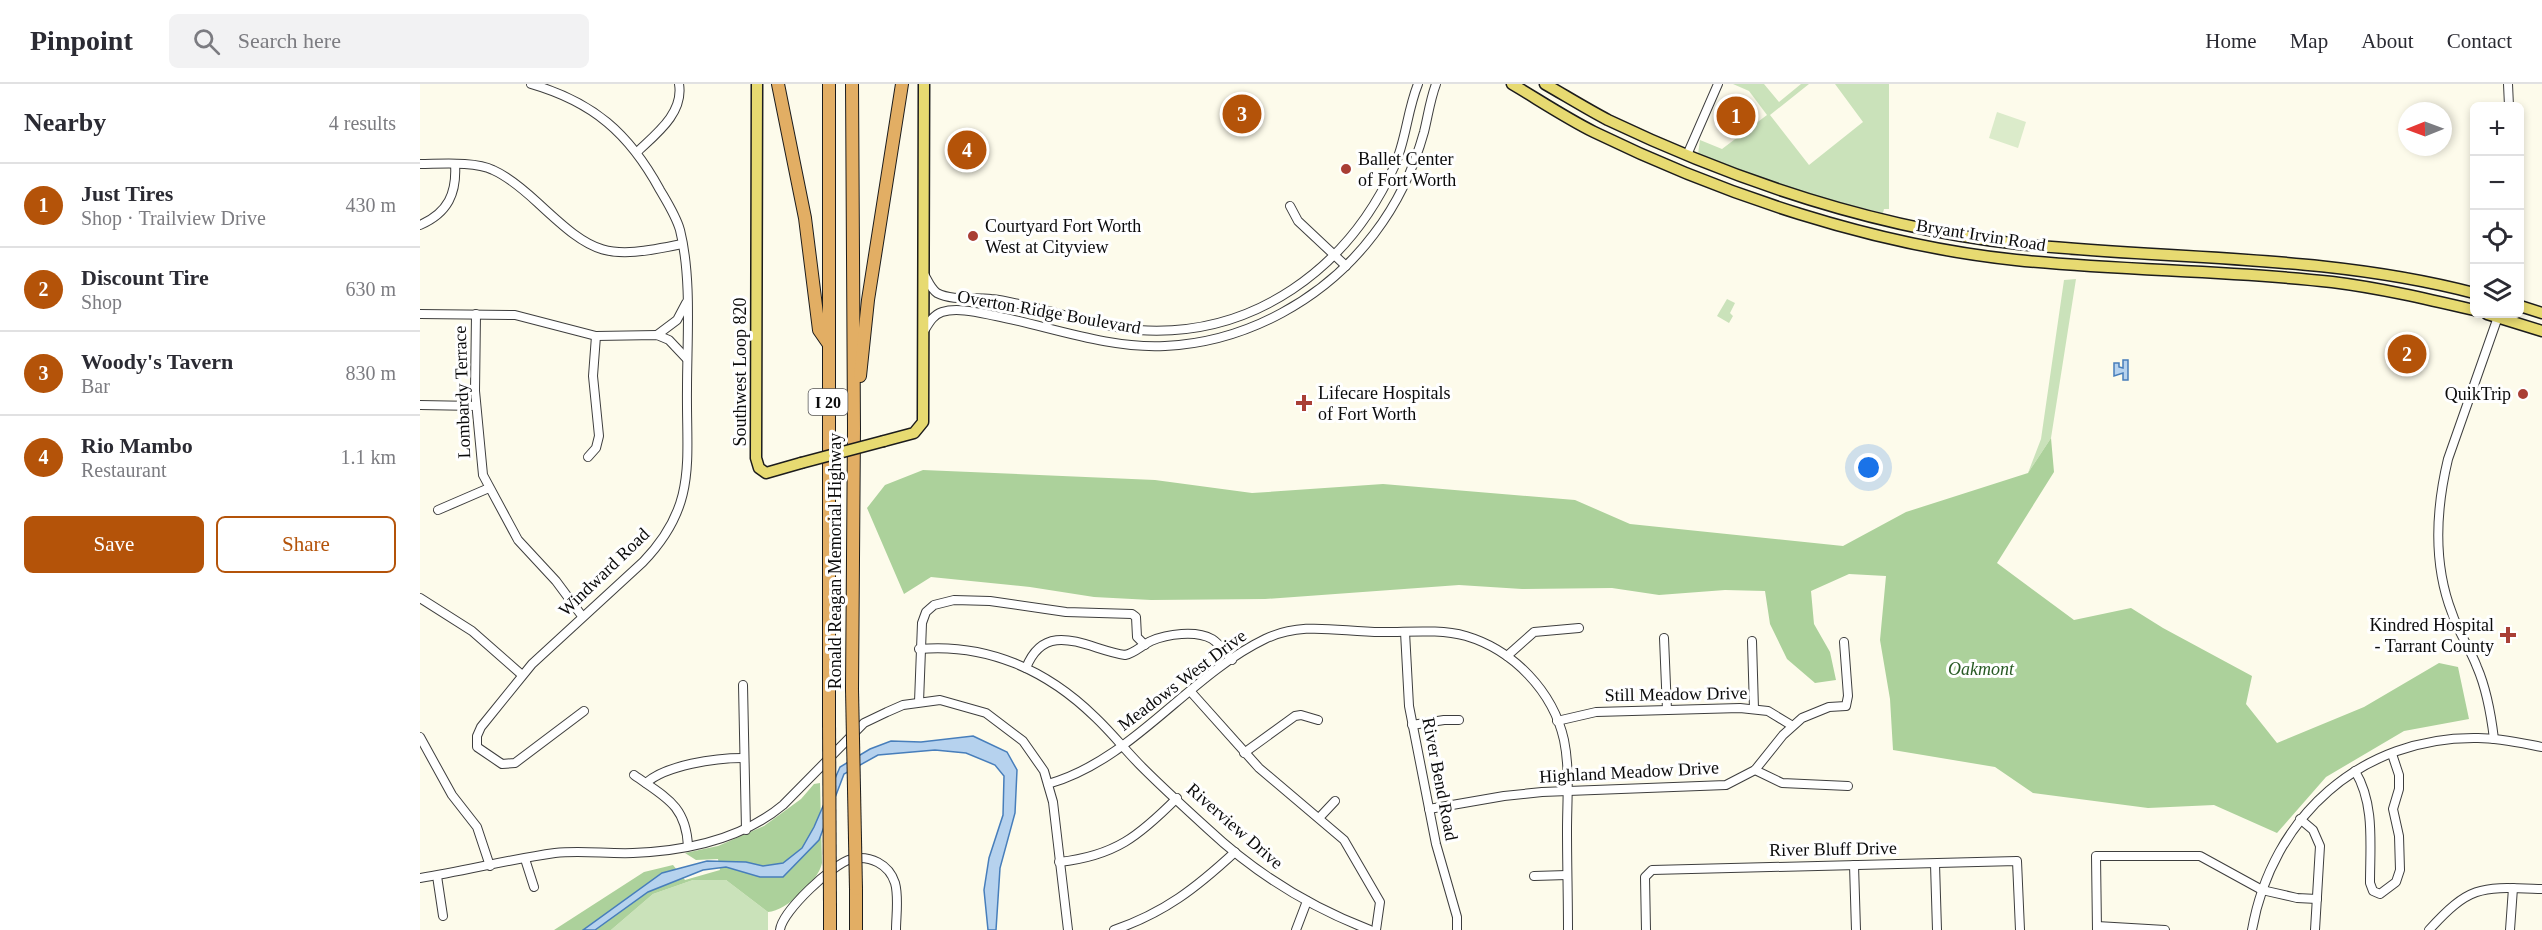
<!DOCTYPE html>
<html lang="en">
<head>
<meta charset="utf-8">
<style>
	body { margin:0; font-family:Georgia,serif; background:#f2f2f3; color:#2b2b33 }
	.controls { position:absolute; right:18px; top:18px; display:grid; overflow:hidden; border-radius:9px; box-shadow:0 3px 9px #0003 }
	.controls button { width:54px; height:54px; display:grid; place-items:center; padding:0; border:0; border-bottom:2px solid #e1e1e2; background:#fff; color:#2b2b33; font:30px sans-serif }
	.compass { position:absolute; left:1978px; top:18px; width:54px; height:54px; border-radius:50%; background:#fff; box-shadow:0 3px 9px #0003; rotate:269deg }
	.you { position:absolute; left:1449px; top:384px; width:21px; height:21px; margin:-15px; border:4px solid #fff; border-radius:50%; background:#1a73e8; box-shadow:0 0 0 9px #1a73e833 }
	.badge { display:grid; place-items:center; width:39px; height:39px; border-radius:50%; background:#b45309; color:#fff; font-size:20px; font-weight:700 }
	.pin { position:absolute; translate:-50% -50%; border:3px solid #fff; box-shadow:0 2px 6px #0006 }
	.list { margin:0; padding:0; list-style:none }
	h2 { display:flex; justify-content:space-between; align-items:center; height:78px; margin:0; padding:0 24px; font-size:26px }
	h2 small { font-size:20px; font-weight:400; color:#7c7c81 }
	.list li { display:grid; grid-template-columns:39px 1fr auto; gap:18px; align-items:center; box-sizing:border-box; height:84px; padding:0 24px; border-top:2px solid #e1e1e2 }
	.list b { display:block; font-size:22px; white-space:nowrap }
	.list p { margin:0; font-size:20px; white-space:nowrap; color:#7c7c81 }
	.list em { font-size:20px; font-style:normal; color:#7c7c81 }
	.actions { display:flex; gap:12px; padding:18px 24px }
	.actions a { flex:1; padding:14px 0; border:2px solid #b45309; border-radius:9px; text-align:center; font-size:21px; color:#b45309 }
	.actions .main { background:#b45309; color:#fff }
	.icon { flex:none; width:33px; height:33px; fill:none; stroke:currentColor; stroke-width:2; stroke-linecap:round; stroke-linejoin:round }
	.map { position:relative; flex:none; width:2122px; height:846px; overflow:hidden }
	header { display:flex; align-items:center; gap:36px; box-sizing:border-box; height:84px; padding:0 30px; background:#fff; border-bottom:2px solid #e1e1e2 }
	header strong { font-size:28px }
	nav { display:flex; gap:33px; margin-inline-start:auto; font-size:21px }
	.search { width:420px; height:54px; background:#f2f2f3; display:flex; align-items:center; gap:15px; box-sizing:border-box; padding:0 21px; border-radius:9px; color:#7c7c81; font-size:22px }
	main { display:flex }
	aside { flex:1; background:#fff }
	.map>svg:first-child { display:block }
</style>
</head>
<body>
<header>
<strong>Pinpoint</strong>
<div class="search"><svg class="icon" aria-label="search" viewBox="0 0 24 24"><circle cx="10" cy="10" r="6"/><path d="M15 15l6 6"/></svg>Search here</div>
<nav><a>Home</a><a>Map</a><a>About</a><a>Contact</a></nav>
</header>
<main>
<aside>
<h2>Nearby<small>4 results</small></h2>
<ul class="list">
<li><span class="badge">1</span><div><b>Just Tires</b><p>Shop · Trailview Drive</p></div><em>430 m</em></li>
<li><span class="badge">2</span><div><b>Discount Tire</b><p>Shop</p></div><em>630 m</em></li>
<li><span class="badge">3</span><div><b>Woody's Tavern</b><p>Bar</p></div><em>830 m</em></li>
<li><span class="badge">4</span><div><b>Rio Mambo</b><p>Restaurant</p></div><em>1.1 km</em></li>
</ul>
<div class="actions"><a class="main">Save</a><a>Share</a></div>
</aside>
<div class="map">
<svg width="2122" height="846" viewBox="0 0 2122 846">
	<rect width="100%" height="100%" fill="#fdfbeb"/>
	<!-- green -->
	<g fill="#cae2ba">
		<path d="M 1313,0 L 1344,0 L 1359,18 L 1381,0 L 1389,0 L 1350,31 L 1389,81 L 1443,38 L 1415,0 L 1469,0 L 1469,125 L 1464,125 L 1463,129 C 1401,114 1335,98 1278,70 L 1280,56 L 1302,65 L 1347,31 L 1329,7 Z"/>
		<polygon points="1656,195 1631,354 1608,389 1621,355 1644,196"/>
		<polygon points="1307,215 1315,219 1310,229 1313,232 1309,239 1297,232"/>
		<polygon points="273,796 306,796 348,828 348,846 191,846 233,810"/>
	</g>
	<!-- forest -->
	<g fill="#acd19b">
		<polygon points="1631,354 1634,388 1577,479 1654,536 1711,524 1743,544 1832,592 1826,620 1857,659 1944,623 2019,579 2038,583 2049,635 1984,647 1906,693 1857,749 1794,721 1728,724 1613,709 1575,683 1473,666 1470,615 1460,556 1466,492 1429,490 1391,507 1394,540 1410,568 1416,596 1395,599 1367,575 1350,540 1345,507 1305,506 1239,511 1192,504 1102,505 1039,501 845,515 731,516 674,513 610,503 511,493 484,510 447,424 465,401 503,386 735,396 832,409 963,400 1155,416 1210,440 1423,462 1486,428 1608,389"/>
		<path d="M 400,699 L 402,779 C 399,796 367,827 348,828 L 306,796 L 273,796 L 233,810 L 191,846 L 134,846 L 224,788 L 253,781 L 265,796 L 300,786 L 298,775 L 276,776 L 265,769 L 298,762 L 344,742 L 381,715 L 394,700 Z"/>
	</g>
	<!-- pitch -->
	<polygon fill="#dbebca" points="1577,28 1606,38 1598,64 1569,54"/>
	<!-- water -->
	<g fill="#b6d2ee" stroke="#477ebb" stroke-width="1.5">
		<polygon points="1703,276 1708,276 1708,296 1703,296 1703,289 1694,292 1694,279 1699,279 1699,283 1703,284"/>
		<polygon points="553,652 587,668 597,686 595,729 580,784 576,846 568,846 564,806 569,774 583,731 584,692 575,681 546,669 515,666 458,671 424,690 399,756 363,793 340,793 306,783 283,786 228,808 175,846 163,846 242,789 287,777 326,778 343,782 363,779 382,764 394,743 420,683 450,665 471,657 501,658"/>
	</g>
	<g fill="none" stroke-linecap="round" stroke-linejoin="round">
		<defs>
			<g id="minor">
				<path d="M 111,0 C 173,18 209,49 240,106 C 247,118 256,132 260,146 C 272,194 267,255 267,305 C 266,377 278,421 223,478 L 112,580 L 61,643 L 57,652 L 57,663 L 82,680 L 95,679 L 164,627"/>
				<polyline points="2088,0 2089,22"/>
				<path d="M 217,68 C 236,50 264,29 259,0"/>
				<polyline points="1267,71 1298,0"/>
				<path d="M 0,80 C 20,80 55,77 73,86 C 89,93 105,107 118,119 C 175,172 185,176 262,160"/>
				<polyline points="870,122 878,137 926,182"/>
				<path d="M 0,141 C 28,129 37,109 35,80"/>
				<path d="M 504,190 C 508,197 511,205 517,209 C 532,217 555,213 571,215 C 583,216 595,219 607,222 C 644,230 681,243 718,246 C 834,254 928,184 974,83 C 986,57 987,27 998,0"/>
				<polyline points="0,230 95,231 176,252 237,251 249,256 266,274"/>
				<polyline points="56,230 55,307 63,391 98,456 136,497 162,532"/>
				<path d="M 504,247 C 509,239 513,231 522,228 C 538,223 560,229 576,232 C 631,243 689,265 745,262 C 827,258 905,215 954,150 C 977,120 994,84 1004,48 C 1008,32 1010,16 1016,0"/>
				<polyline points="237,251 257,236 266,219"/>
				<polyline points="0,321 56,322"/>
				<polyline points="168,373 176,364 179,352 173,292 176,252"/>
				<polyline points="18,426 69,404"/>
				<polyline points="0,514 52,547 102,591"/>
				<polyline points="985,548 989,622 1016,760 1037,833 1037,846"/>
				<polyline points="1244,554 1247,626"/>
				<polyline points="1332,557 1334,625"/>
				<path d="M 499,565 C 567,559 627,586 675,633 C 692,649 706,667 722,683 C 743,704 766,725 788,745 C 835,789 890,823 950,846"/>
				<polyline points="1087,572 1114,548 1159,544"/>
				<path d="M 606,584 C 626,533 669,566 705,571 C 715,569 722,561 731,557 C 747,550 776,546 792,555 C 800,560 806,569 812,576"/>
				<polyline points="323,601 326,746"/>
				<polyline points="771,608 839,684 924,756 960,818 956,846"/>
				<polyline points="499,618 502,539 506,528 514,521 534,516 570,517 646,528 712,530 716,533 717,553 725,561"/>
				<polyline points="1137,637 1176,628 1320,624 1348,627 1371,641"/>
				<polyline points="992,641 1024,636 1039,636"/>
				<polyline points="0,653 32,711 57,743 70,782"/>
				<path d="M 2074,655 C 2071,630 2067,606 2057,583 C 2050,564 2038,548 2032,529 C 2013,480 2016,425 2028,375 L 2079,230"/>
				<polyline points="824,669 875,632 881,631 898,636"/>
				<polyline points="1335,686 1362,699 1428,702"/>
				<path d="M 1935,687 C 1955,720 1950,760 1950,799 L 1953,807 L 1960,810 L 1976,798 L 1980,786 L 1979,752 L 1973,725 L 1979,705 L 1979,691 L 1972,670"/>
				<path d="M 214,691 C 245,713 266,721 268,762"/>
				<path d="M 226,699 C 246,681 295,674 323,674"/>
				<path d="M 628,700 C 713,676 768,592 845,555 C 885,536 923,549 965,548 C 991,548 1020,545 1046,552 C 1093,566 1133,607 1144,656 C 1150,685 1147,717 1147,746 C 1147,780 1148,813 1148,846"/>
				<polyline points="1009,725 1084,712 1122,708 1306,701 1335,686 1363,651 1382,634 1409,623 1426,622 1428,612 1424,558"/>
				<polyline points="899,734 915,717"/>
				<polyline points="1880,735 1893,746 1900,762 1895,846"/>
				<polyline points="105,775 114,803"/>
				<path d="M 639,778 C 695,772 719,752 757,714"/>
				<polyline points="1515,780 1517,846"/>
				<polyline points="1434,781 1436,846"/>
				<polyline points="17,792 23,832"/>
				<polyline points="1114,792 1147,791"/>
				<path d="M 0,794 C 45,787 90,775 135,769 C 161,766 187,770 213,769 C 266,767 321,756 363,721 L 444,639 L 467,628 L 483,621 L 520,616 L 566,629 L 603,657 L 624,687 L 633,718 L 648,846"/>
				<polyline points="1677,842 1745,846"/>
				<path d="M 360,846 C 362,827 413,780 431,775 C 450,771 469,780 475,799 C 479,813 476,832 476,846"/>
				<path d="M 694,846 C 744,829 776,804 815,768"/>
				<polyline points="876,846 887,817"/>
				<polyline points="1226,846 1225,793 1232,786 1597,777 1600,846"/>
				<polyline points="1677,846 1676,772 1780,772 1842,806 1877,814 1897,815"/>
				<path d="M 1832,846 C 1852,733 1941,652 2058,654 C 2080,654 2101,659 2122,663"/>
				<path d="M 2009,846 C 2051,800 2061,803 2122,805"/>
				<polyline points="2090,846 2093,804"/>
			</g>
			<g id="major">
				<polyline points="337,0 336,374 339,384 346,389 381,379"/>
				<path d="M 1092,0 C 1119,16 1146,34 1174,48 C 1303,111 1453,161 1596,176 C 1701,187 1807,186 1912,198 C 1960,204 2007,215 2054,226"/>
				<path d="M 1125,0 C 1146,12 1167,25 1188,36 C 1316,97 1457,144 1599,160 C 1751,176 1905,170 2054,209"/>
				<polyline points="2100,222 2122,229"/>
				<polyline points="2067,230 2122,247"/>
				<polyline points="464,357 494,349 503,338 504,0"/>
			</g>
			<g id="highway">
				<polyline points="358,0 385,134 399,246 408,259"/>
				<polyline points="409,0 409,637"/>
				<polyline points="432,0 434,344 432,605"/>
				<polyline points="440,292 448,216 482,0"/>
				<polyline points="410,822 410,846"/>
				<polyline points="436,846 436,805"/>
			</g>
		</defs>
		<!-- minor casing -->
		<use href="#minor" stroke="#3e3e3e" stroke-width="10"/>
		<!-- major casing -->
		<use href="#major" stroke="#1c1c1c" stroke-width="13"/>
		<!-- highway casing -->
		<use href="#highway" stroke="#1c1c1c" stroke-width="14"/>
		<!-- minor -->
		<use href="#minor" stroke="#fff" stroke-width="8"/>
		<!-- major -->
		<use href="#major" stroke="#e7da71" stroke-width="10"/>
		<!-- highway -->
		<use href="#highway" stroke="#e2ae64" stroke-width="12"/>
		<defs>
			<polyline id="major-bridge" points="381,379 464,357"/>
			<g id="highway-bridge">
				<polyline points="432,605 436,805"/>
				<polyline points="409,637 410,822"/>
			</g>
		</defs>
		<!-- major-bridge casing -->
		<use href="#major-bridge" stroke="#1c1c1c" stroke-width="13" stroke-linecap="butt"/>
		<!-- highway-bridge casing -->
		<use href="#highway-bridge" stroke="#1c1c1c" stroke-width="14" stroke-linecap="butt"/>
		<!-- major-bridge -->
		<use href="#major-bridge" stroke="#e7da71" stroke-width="10"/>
		<!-- highway-bridge -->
		<use href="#highway-bridge" stroke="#e2ae64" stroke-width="12"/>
	</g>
	<!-- markers -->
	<g fill="#a93e35" stroke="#fff" stroke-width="2">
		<circle cx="926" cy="85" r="6"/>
		<circle cx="553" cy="152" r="6"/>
		<circle cx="2103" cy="310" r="6"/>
		<path d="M881 310h6v6h6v6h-6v6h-6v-6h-6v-6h6z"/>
		<path d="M2085 542h6v6h6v6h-6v6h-6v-6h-6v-6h6z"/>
	</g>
	<g text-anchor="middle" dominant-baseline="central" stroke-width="6" stroke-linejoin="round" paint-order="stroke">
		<!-- shield labels -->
		<rect fill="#fff" stroke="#545454" stroke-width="1.5" x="388.5" y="305" width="39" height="26" rx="4.5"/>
		<g font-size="16" font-weight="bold" fill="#0b0b0b">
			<text x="408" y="318">I 20</text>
		</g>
		<!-- poi labels -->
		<g font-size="18" fill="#0b0b0b" stroke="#fff" text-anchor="start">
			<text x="938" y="75">Ballet Center<tspan x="938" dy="21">of Fort Worth</tspan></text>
			<text x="565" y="142">Courtyard Fort Worth<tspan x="565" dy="21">West at Cityview</tspan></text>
			<text x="898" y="309">Lifecare Hospitals<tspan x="898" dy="21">of Fort Worth</tspan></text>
			<text x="2091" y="310" text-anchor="end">QuikTrip</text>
			<text x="2074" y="541" text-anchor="end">Kindred Hospital<tspan x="2074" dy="21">- Tarrant County</tspan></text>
		</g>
		<!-- street labels -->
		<g font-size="18" fill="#0b0b0b" stroke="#fff">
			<text transform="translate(1561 151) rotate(9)">Bryant Irvin Road</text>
			<text transform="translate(629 228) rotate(10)">Overton Ridge Boulevard</text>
			<text transform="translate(320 288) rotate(-90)">Southwest Loop 820</text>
			<text transform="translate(42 308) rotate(-92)">Lombardy Terrace</text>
			<text transform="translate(415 477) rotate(-90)">Ronald Reagan Memorial Highway</text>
			<text transform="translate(184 488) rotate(-44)">Windward Road</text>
			<text transform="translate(762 596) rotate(-37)">Meadows West Drive</text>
			<text transform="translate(1256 610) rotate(-1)">Still Meadow Drive</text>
			<text transform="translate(1209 688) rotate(-3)">Highland Meadow Drive</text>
			<text transform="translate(1020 695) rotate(79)">River Bend Road</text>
			<text transform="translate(815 742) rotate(41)">Riverview Drive</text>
			<text transform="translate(1413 765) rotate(-1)">River Bluff Drive</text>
		</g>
		<!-- park labels -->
		<g font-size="18" font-style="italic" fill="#285a24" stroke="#fff">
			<text x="1561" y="585">Oakmont</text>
		</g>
	</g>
</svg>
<div class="controls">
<button>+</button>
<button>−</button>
<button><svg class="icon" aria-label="locate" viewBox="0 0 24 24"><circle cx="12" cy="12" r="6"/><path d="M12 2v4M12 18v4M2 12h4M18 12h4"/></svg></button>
<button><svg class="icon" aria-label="layers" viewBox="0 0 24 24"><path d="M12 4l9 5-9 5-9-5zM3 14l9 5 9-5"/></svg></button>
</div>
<svg class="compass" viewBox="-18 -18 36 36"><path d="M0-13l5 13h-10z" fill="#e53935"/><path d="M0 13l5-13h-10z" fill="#7c7c81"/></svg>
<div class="you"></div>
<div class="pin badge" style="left:1316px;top:32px">1</div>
<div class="pin badge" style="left:1987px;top:270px">2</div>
<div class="pin badge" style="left:822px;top:30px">3</div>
<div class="pin badge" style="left:547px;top:66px">4</div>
</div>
</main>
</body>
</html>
